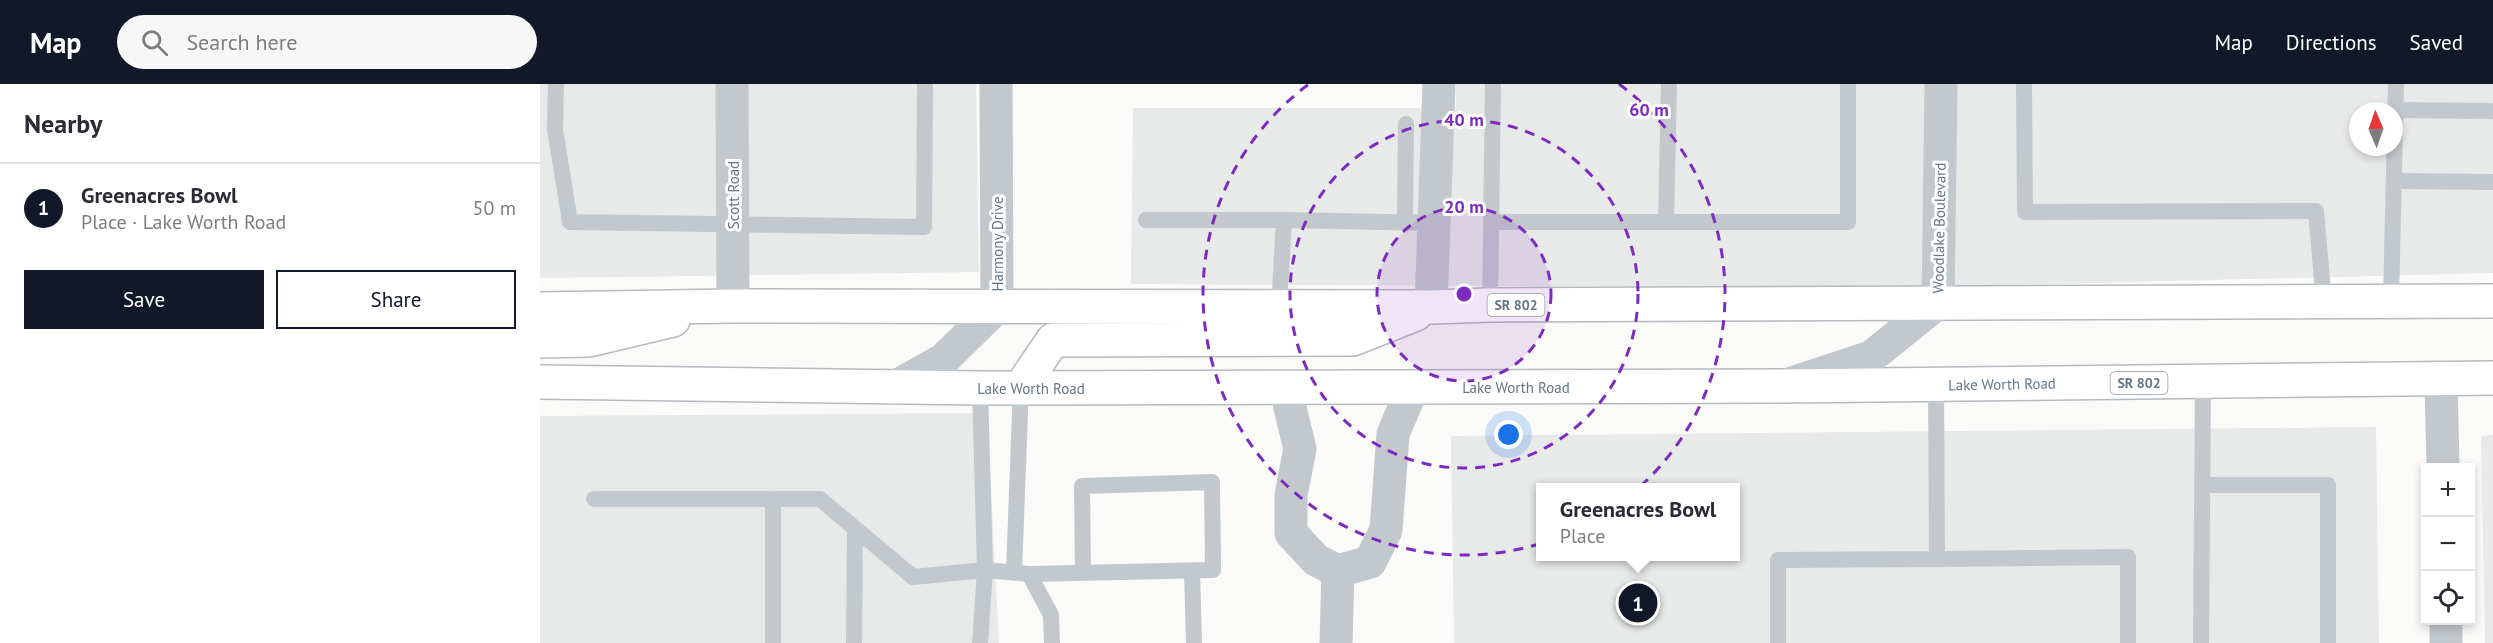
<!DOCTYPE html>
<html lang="en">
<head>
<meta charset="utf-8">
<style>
	body { margin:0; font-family:"PT Sans",sans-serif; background:#f7f7f7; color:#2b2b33 }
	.controls { position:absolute; right:18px; bottom:18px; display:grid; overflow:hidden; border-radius:0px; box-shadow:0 3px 9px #0003 }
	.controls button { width:54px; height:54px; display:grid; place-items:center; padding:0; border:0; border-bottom:2px solid #e1e1e2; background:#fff; color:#2b2b33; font:30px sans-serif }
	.compass { position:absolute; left:1809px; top:18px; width:54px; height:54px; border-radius:50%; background:#fff; box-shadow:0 3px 9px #0003; rotate:358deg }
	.you { position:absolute; left:969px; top:351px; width:21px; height:21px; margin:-15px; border:4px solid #fff; border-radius:50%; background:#1a73e8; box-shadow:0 0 0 9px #1a73e833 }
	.badge { display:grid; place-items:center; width:39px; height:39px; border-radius:50%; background:#111827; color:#fff; font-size:20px; font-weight:700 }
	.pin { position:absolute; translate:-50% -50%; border:3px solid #fff; box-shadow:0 2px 6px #0006 }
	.popup { position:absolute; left:996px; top:399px; width:204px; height:78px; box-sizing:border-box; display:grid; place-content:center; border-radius:0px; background:#fff; filter:drop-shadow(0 2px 4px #0005); font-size:20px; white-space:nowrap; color:#7c7c81 }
	.popup b { font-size:22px; color:#2b2b33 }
	.popup::after { content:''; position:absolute; left:50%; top:100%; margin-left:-12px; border:12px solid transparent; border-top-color:#fff }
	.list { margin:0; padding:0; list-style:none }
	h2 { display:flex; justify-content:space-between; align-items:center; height:78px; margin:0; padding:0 24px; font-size:26px }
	h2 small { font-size:20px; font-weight:400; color:#7c7c81 }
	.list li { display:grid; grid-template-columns:39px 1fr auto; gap:18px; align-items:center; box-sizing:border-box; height:90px; padding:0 24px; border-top:2px solid #e1e1e2 }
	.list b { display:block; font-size:22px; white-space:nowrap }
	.list p { margin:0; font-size:20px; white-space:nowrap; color:#7c7c81 }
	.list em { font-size:20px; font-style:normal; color:#7c7c81 }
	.actions { display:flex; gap:12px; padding:18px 24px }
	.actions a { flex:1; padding:14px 0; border:2px solid #111827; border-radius:0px; text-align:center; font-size:21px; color:#111827 }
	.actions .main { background:#111827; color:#fff }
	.icon { flex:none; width:33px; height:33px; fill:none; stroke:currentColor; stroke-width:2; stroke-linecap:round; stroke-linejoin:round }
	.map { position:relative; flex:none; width:1953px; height:559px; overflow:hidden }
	header { display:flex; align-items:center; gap:36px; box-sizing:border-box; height:84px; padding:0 30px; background:#111827; color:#fff }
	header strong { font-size:28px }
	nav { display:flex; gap:33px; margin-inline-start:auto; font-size:21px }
	.search { width:420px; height:54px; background:#f7f7f7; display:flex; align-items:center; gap:15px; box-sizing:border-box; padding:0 21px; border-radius:33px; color:#7c7c81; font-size:22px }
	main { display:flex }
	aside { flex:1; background:#fff }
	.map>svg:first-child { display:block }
</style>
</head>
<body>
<header>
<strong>Map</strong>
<div class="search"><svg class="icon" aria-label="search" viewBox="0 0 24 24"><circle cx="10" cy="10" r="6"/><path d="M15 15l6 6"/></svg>Search here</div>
<nav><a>Map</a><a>Directions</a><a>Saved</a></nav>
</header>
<main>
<aside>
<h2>Nearby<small></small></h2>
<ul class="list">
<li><span class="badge">1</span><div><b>Greenacres Bowl</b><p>Place · Lake Worth Road</p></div><em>50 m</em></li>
</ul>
<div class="actions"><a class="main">Save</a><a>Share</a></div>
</aside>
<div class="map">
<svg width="1953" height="559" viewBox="0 0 1953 559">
	<rect width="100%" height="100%" fill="#fafaf8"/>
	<!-- built -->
	<g fill="#e8e9e9" fill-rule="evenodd">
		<polygon points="0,0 436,0 439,188 0,194"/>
		<path d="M 916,0 L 1953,0 L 1953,189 L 1348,204 L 591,200 L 593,24 L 916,24 ZM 1818,27 L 1854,27 L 1854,63 L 1818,63 Z"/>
		<polygon points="447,329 459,559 0,559 0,332"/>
		<path d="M 1836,343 L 1839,559 L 914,559 L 911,352 ZM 1000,404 L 1196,404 L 1196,472 L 1000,472 Z"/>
		<polygon points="1953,351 1953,559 1945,559 1941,352"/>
	</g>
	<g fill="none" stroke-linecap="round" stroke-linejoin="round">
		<defs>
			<g id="primary">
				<polyline points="0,225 193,222 891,223 950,221 1953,217"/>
				<polyline points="0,257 49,256 133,236"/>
				<polyline points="0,298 440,304 1245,302 1953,294"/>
				<polyline points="481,303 513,256 813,255 876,230"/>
			</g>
		</defs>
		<!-- primary casing -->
		<use href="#primary" stroke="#b5babe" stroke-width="36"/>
		<!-- service -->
		<g stroke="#c3c8cc" stroke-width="16">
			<polyline points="16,0 15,45 30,138 384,143 385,0"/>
			<polyline points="1484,0 1485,128 1776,127 1784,218"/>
			<polyline points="1856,26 1953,27"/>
			<polyline points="1855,97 1953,98"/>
			<polyline points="606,136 744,136"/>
			<polyline points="865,138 866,40"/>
			<polyline points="951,138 1308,138 1308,0"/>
			<polyline points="1126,138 1129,0"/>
			<polyline points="1851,217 1856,0"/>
			<polyline points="950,221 953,0"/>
			<polyline points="739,223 744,136 894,139"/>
			<polyline points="1662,401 1788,401 1788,559"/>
			<polyline points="54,415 280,415 373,493 445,486 489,490 673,486 672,398 542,402 543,489"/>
			<polyline points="1397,475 1588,473 1588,559"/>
			<polyline points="652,487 654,559"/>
			<polyline points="474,488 481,303"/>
			<polyline points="489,490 511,531 512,559"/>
			<polyline points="233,559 233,415"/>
			<polyline points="314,559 315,445"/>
			<polyline points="440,559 445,486 440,304"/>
			<polyline points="1238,559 1238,476 1397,475 1396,300"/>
			<polyline points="1661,559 1663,298"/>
		</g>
		<!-- minor -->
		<g stroke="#c3c8cc" stroke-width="33">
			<polyline points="192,0 193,222"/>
			<polyline points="891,223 899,0"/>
			<polyline points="1901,296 1903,384"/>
			<polyline points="1252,299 1331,273 1398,219 1401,0"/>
			<polyline points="745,303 760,365 751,411 751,449 776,476 798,487 830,478 846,446 853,350 873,303"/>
			<polyline points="353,304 403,276 457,223 456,0"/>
			<polyline points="1906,536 1906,559"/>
			<polyline points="796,559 798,487"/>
		</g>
		<!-- primary -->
		<use href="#primary" stroke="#fff" stroke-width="33"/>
	</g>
	<!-- distance rings -->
	<circle cx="924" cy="210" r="87" fill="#7b2cbf" fill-opacity=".12"/>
	<g fill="none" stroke="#7b2cbf" stroke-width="3" stroke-dasharray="10 8">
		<circle cx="924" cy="210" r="87"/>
		<circle cx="924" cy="210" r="174"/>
		<path d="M1079 0A261 261 0 1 1 769 0"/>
	</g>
	<g text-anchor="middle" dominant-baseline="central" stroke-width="6" stroke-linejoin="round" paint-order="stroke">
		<!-- shield labels -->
		<g fill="#fff" stroke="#939fa8" stroke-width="1.5">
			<rect x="947.5" y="210" width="57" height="22" rx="4.5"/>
			<rect x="1570.5" y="288" width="57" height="22" rx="4.5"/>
		</g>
		<g font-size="14" font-weight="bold" fill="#657683">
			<text x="976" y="221">SR 802</text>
			<text x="1599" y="299">SR 802</text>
		</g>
		<!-- street labels -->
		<g font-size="15" fill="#657683" stroke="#fff">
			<text transform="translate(193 111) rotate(-90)">Scott Road</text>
			<text transform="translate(1399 144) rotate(-89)">Woodlake Boulevard</text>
			<text transform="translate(457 160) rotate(-90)">Harmony Drive</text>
			<text transform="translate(1462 300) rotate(-1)">Lake Worth Road</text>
			<text x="976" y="303">Lake Worth Road</text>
			<text x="491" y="304">Lake Worth Road</text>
		</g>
	</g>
	<circle cx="924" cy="210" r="9" fill="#7b2cbf" stroke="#fff" stroke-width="3"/>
	<g font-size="18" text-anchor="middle" font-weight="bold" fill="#7b2cbf" stroke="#fff" stroke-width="6" stroke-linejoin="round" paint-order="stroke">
		<text x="1109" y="32">60 m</text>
		<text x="924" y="42">40 m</text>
		<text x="924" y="129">20 m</text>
	</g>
</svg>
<div class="controls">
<button>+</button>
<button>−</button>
<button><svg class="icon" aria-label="locate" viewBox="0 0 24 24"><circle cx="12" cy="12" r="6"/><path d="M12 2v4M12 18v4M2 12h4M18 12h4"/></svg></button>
</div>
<svg class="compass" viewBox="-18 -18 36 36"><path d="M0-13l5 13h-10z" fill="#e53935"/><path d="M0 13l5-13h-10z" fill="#7c7c81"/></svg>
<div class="you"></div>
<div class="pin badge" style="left:1098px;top:519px">1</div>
<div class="popup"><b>Greenacres Bowl</b>Place</div>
</div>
</main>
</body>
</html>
